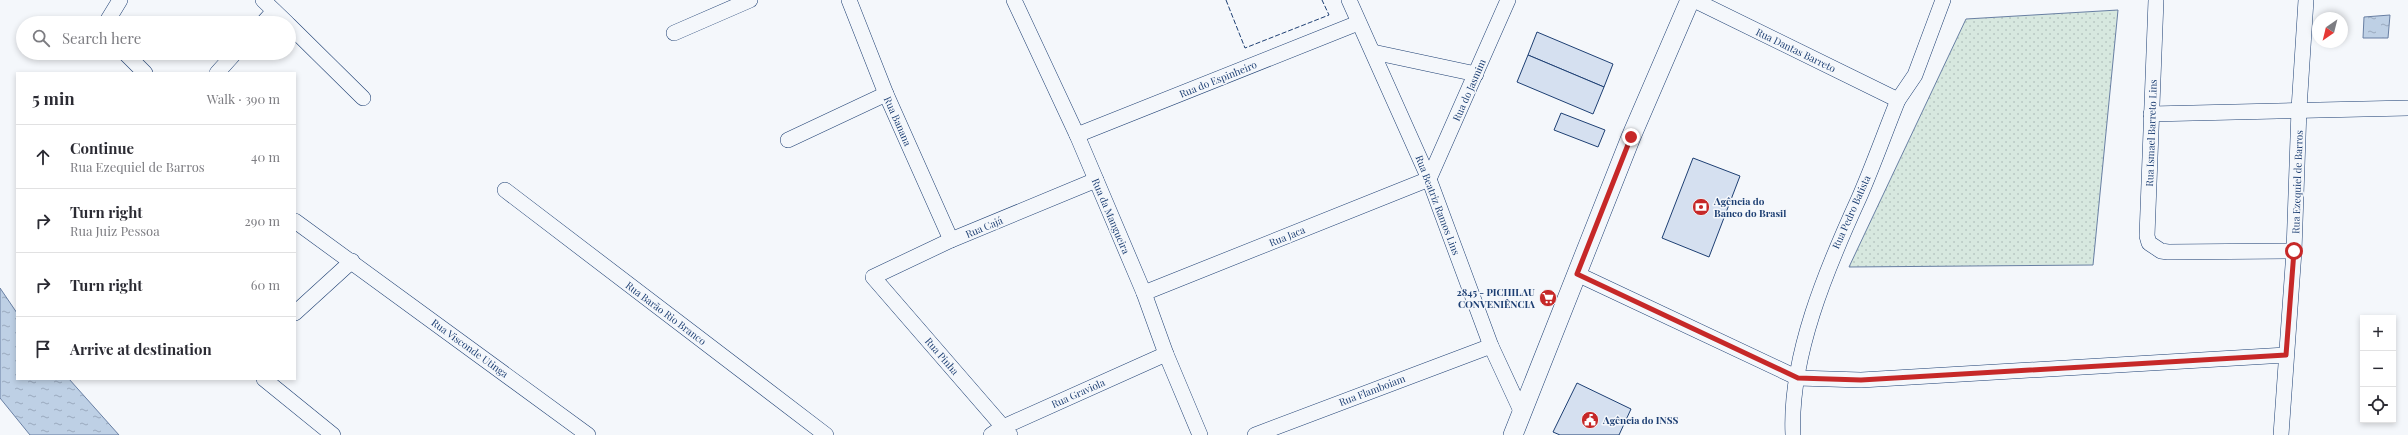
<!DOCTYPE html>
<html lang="en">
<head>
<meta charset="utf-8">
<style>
	body { margin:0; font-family:"Playfair Display",serif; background:#f2f2f3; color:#2b2b33 }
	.controls { position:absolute; right:12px; bottom:12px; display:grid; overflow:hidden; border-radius:0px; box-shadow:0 2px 6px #0003 }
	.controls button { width:36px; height:36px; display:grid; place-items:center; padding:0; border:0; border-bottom:1px solid #e1e1e2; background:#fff; color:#2b2b33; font:20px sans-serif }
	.compass { position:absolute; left:2312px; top:12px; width:36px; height:36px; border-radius:50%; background:#fff; box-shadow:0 2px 6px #0003; rotate:215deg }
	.stop { position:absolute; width:12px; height:12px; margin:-9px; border:3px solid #c62828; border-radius:50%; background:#fff }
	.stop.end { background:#c62828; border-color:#fff; box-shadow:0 1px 4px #0008 }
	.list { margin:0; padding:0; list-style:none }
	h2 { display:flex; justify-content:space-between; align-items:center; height:52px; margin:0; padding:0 16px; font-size:17px }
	h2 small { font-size:13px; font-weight:400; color:#7c7c81 }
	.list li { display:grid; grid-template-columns:26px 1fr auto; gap:12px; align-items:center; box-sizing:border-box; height:64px; padding:0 16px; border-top:1px solid #e1e1e2 }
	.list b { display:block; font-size:15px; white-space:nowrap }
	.list p { margin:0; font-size:13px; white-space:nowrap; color:#7c7c81 }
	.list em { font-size:13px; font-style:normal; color:#7c7c81 }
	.icon { flex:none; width:22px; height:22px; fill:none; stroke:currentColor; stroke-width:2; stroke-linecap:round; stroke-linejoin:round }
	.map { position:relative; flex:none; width:2408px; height:435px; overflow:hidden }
	.search { position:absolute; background:#fff; box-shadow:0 2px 6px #0003; left:16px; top:16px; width:280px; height:44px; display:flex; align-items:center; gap:10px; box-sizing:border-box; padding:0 14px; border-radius:22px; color:#7c7c81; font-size:15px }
	.panel { position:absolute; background:#fff; box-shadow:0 2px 6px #0003; left:16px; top:72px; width:280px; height:308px; border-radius:0px }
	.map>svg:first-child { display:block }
</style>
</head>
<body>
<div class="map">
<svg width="2408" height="435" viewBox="0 0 2408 435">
	<defs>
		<pattern id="park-dots" width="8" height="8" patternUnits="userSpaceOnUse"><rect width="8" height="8" fill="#d7e8df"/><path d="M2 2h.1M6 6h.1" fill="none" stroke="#b8c8c3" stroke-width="1.8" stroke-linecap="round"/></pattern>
		<pattern id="water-ripples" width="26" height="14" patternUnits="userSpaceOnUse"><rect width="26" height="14" fill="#bed0e5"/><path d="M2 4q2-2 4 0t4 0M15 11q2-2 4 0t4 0" fill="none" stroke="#9aaabe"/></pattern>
	</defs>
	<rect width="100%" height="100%" fill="#f4f7fb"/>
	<!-- park -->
	<polygon fill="url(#park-dots)" stroke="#687fa3" points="2118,10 2093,265 1849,267 1966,19"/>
	<!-- water -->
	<g fill="url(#water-ripples)" stroke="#687fa3">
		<polygon points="2390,15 2388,38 2363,38 2364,17"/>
		<polygon points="0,288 17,313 17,379 69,379 119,435 30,435 0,398"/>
	</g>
	<!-- building -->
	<g fill="#d5e0f0" stroke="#1d3f73">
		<polygon points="1537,32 1613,64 1604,87 1528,55"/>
		<polygon points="1528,55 1604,87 1593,114 1517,82"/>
		<polygon points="1561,113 1605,130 1598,147 1554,130"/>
		<polygon points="1693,158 1740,176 1709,257 1662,238"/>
		<polygon points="1577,383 1631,409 1619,435 1560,435 1553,432"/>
	</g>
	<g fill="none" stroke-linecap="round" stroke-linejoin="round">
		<defs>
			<g id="minor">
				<polyline points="263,0 287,23"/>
				<polyline points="849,0 886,94 951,240"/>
				<polyline points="1014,0 1077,135 1144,293 1166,354 1200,435"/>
				<polyline points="1349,0 1429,179 1491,346 1522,413"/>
				<polyline points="1694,0 1898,100"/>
				<polyline points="2156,0 2147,236 2149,243 2161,251 2168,252 2294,251"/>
				<polyline points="106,23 120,0"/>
				<polyline points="263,23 274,11"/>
				<polyline points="289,25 363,98"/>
				<polyline points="674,33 750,0"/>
				<polyline points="1373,52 1476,74"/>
				<polyline points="125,53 145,73"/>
				<polyline points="217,73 235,53"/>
				<polyline points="2151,114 2408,108"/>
				<polyline points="1077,135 1358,23"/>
				<polyline points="788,140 886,94"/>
				<polyline points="505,190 826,435"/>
				<polyline points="295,221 588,435"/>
				<polyline points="1577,274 1798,378 1861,380 2286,355"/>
				<polyline points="1144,293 1429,179 1508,0"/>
				<polyline points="295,313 352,261"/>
				<polyline points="264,379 333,435"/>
				<polyline points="991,435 1003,427 1166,354"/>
				<polyline points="1010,435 873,277 951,240 1096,180"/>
				<polyline points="1255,435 1491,346"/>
				<path d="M 1793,435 C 1789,357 1827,268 1859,198 C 1873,166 1885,132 1898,100 L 1915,75 L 1943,0"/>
				<polyline points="2281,435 2294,251 2299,109 2306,0"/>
			</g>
			<polyline id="tertiary" points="1513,435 1631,137 1690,0"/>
		</defs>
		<!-- minor casing -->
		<use href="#minor" stroke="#1d3f73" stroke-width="16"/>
		<!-- tertiary casing -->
		<use href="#tertiary" stroke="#1d3f73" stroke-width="20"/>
		<!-- minor -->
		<use href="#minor" stroke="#f4f7fb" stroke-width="15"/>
		<!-- tertiary -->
		<use href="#tertiary" stroke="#f4f7fb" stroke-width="19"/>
		<!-- fence -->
		<polyline stroke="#1d3f73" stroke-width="1" stroke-dasharray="5 2" stroke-linecap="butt" points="1226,0 1245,48 1329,15 1322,0"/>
	</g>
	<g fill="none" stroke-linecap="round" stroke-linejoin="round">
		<!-- route -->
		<polyline stroke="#c62828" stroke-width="5" points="1631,137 1577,274 1798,378 1861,380 2286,355 2294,251"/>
	</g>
	<!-- icons -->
	<defs>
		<symbol id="bank-disc" viewBox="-11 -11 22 22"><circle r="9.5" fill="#c62828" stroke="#f4f7fb"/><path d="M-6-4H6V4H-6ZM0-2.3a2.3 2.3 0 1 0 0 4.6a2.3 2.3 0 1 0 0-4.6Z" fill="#fff"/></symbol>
		<symbol id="supermarket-disc" viewBox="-11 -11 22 22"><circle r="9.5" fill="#c62828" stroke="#f4f7fb"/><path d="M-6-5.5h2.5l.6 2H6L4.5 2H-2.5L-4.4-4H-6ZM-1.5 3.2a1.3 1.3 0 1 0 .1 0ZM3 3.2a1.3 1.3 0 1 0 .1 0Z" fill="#fff"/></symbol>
		<symbol id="civic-disc" viewBox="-11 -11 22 22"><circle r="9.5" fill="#c62828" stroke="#f4f7fb"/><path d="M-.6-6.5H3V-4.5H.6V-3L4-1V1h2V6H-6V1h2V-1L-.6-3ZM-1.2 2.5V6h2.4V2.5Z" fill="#fff"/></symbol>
	</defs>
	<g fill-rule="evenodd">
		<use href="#bank-disc" x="1691" y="197" width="20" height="20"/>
		<use href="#supermarket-disc" x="1538" y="288" width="20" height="20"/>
		<use href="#civic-disc" x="1580" y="410" width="20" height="20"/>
	</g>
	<g text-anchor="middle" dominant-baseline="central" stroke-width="3" stroke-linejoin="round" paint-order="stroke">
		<!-- street labels -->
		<g font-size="10" fill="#1d3f73" stroke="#f4f7fb">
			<text transform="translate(1796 50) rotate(26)">Rua Dantas Barreto</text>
			<text transform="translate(1218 79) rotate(-22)">Rua do Espinheiro</text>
			<text transform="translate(1469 90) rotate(-66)">Rua do Jasmim</text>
			<text transform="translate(898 121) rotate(66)">Rua Banana</text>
			<text transform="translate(2151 133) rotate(-88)">Rua Ismael Barreto Lins</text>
			<text transform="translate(2297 182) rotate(-88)">Rua Ezequiel de Barros</text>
			<text transform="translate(1438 205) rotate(69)">Rua Beatriz Ramos Lins</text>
			<text transform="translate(1851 212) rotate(-66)">Rua Pedro Batista</text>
			<text transform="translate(1111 216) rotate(67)">Rua da Mangueira</text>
			<text transform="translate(984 227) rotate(-23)">Rua Cajá</text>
			<text transform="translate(1287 236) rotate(-22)">Rua Jaca</text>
			<text transform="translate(666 313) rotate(37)">Rua Barão Rio Branco</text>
			<text transform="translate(470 348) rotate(36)">Rua Visconde Utinga</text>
			<text transform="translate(942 356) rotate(49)">Rua Pinha</text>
			<text transform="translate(1372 390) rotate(-21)">Rua Flamboiam</text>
			<text transform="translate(1078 393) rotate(-24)">Rua Graviola</text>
		</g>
		<!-- poi labels -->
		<g font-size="10" font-weight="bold" fill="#1d3f73" stroke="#f4f7fb" text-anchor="start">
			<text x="1714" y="201">Agência do<tspan x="1714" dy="12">Banco do Brasil</tspan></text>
			<text x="1535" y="292" text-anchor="end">2845 - PICHILAU<tspan x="1535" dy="12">CONVENIÊNCIA</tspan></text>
			<text x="1603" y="420">Agência do INSS</text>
		</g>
	</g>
</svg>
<div class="controls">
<button>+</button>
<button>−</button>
<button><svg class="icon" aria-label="locate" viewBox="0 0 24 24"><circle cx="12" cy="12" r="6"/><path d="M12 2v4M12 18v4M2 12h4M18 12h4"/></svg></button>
</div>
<svg class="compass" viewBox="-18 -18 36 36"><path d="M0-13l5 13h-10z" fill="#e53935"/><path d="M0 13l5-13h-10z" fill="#7c7c81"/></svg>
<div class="stop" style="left:2294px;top:251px"></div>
<div class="stop end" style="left:1631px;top:137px"></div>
<div class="search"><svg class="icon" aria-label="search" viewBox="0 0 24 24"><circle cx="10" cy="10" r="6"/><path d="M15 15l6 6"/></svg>Search here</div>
<section class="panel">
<h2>5 min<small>Walk · 390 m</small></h2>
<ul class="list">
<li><svg class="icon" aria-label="ahead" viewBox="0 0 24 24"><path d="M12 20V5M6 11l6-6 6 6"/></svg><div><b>Continue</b><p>Rua Ezequiel de Barros</p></div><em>40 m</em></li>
<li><svg class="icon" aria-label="right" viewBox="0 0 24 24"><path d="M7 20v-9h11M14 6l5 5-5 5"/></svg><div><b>Turn right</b><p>Rua Juiz Pessoa</p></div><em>290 m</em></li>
<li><svg class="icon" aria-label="right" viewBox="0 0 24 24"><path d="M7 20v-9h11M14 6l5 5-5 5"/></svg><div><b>Turn right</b></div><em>60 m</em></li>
<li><svg class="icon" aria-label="arrive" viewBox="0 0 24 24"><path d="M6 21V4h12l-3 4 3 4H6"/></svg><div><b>Arrive at destination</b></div></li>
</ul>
</section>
</div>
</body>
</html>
